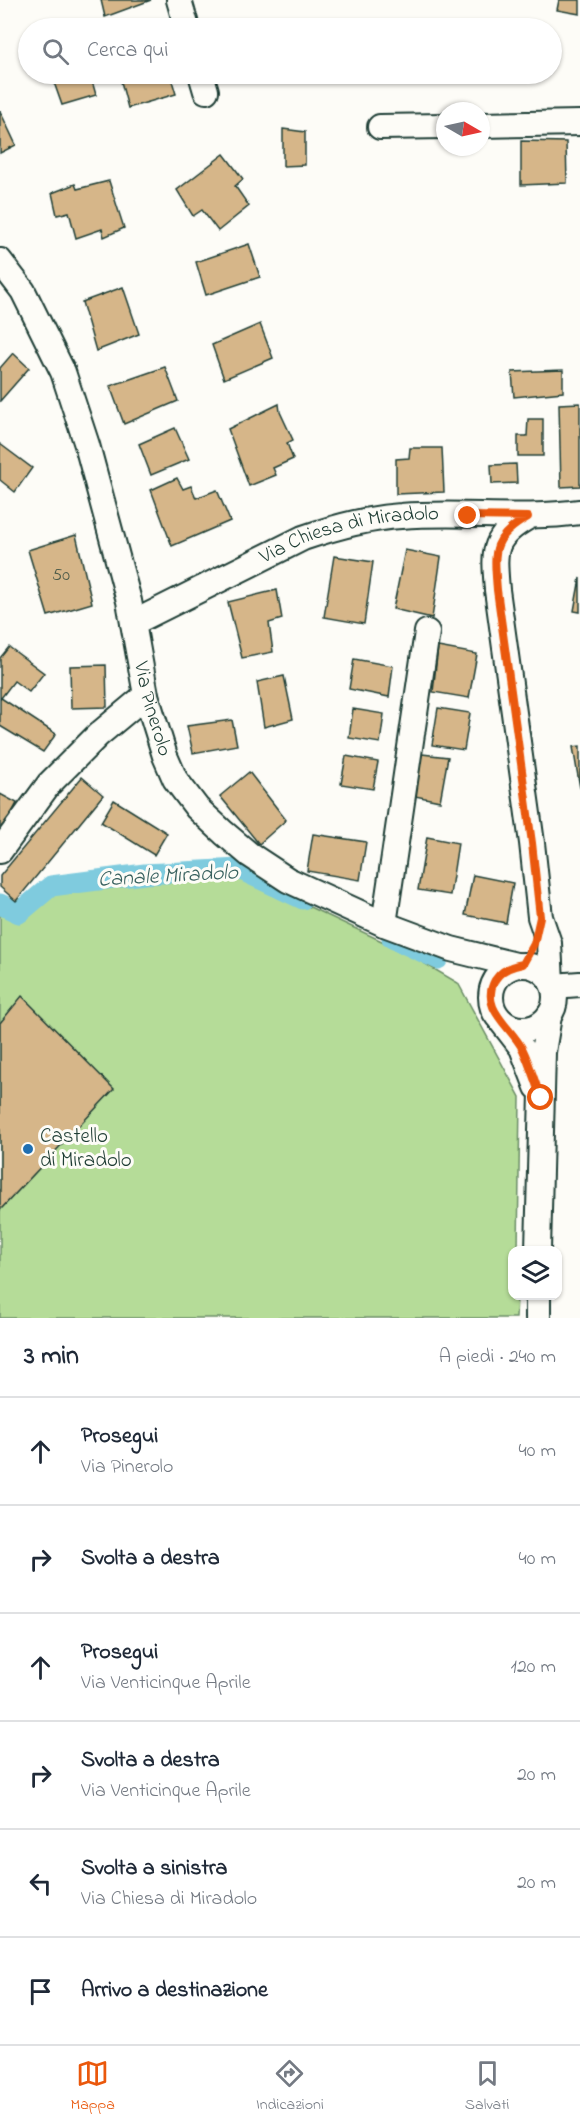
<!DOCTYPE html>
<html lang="it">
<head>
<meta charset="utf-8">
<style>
	body { margin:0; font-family:"Indie Flower",sans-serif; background:#f2f2f3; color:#1f2937 }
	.controls { position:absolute; right:18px; bottom:18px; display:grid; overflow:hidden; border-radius:12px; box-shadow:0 2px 4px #0004 }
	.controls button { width:54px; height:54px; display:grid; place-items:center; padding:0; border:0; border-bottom:2px solid #e0e1e3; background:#fff; color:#1f2937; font:30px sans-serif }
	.compass { position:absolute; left:436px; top:102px; width:54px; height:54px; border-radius:50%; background:#fff; box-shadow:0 2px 4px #0004; rotate:99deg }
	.stop { position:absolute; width:18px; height:18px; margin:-14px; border:4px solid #ea580c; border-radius:50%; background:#fff }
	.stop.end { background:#ea580c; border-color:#fff; box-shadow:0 2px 6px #0008 }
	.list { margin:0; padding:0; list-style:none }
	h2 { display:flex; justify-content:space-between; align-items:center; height:78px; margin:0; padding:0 24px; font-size:26px }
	h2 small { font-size:20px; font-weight:400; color:#747a83 }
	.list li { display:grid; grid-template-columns:39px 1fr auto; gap:18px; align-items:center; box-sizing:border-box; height:108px; padding:0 24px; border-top:2px solid #e0e1e3 }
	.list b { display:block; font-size:22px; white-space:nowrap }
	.list p { margin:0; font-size:20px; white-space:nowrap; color:#747a83 }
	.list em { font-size:20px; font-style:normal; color:#747a83 }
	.icon { flex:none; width:33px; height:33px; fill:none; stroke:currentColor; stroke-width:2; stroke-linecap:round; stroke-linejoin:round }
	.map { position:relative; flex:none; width:580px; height:1318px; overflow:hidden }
	.search { position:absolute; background:#fff; box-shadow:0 2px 4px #0004; left:18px; right:18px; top:18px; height:66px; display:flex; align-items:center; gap:15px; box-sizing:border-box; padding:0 21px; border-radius:33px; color:#747a83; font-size:22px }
	.sheet { height:726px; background:#fff }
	nav { display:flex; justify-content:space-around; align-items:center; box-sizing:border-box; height:84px; border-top:2px solid #e0e1e3; background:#fff; font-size:16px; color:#747a83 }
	nav a { display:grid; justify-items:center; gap:3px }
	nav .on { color:#ea580c }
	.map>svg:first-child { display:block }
</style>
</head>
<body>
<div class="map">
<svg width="580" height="1318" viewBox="0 0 580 1318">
	<rect width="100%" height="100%" fill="#fdfcf7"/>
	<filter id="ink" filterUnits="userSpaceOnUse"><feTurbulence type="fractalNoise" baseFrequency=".0167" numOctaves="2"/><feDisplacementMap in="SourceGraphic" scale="12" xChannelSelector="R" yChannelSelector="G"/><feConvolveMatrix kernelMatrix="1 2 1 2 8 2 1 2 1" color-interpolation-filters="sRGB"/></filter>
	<g filter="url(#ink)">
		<!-- green -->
		<polygon fill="#b5dc98" stroke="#6a8c66" stroke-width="1.5" points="240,874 405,952 458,983 520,1097 518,1250 512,1250 512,1296 517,1296 516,1318 0,1318 0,904 76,888 169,878"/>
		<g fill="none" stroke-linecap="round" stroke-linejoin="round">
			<!-- canal -->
			<g stroke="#7fcbde" stroke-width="21">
				<polyline points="0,904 19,913 51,886 145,874 239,869 303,899"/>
				<polyline points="392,938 438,959"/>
			</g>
		</g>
		<!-- building -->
		<g fill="#d6b689" stroke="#1f3d34" stroke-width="1.5">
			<polygon points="101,0 151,0 105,17"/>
			<polygon points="559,0 580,0 580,14 557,10"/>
			<polygon points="51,74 90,74 96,95 62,105"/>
			<polygon points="119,74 170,74 176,94 128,108"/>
			<polygon points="0,111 16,145 0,153"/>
			<polygon points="283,129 305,132 305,165 283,166"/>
			<polygon points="521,141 566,142 567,183 521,185"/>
			<polygon points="224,154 243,179 235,186 249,206 218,231 202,210 193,216 177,190"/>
			<polygon points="109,181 124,228 104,237 102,229 76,238 69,212 57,215 52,193 75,184 77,189"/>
			<polygon points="249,244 260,277 206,295 196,262"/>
			<polygon points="123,287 139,334 96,351 82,302"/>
			<polygon points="260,324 273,358 224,379 212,345"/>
			<polygon points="13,353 29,368 0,401 0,368"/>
			<polygon points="165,367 178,401 124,424 110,386"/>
			<polygon points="563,370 563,392 514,397 512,372"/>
			<polygon points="580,403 580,486 561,487 559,404"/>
			<polygon points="279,404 280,412 293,440 287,443 293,459 273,468 276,475 249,486 228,429"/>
			<polygon points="528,419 543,419 543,456 518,456 518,436 527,436"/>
			<polygon points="175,428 189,459 151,475 139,444"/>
			<polygon points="0,444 32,468 15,492 0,480"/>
			<polygon points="410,448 442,448 444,492 396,494 396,459 409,458"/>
			<polygon points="516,464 517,483 492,484 491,465"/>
			<polygon points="177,478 183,489 191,486 196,498 217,490 230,521 172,546 151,490"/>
			<polygon points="76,535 92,603 48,616 28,550"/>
			<polygon points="405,550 441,557 432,618 393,609"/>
			<polygon points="334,556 373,562 364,624 324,617"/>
			<polygon points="580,578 580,612 574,611"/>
			<polygon points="277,590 282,619 269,623 273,652 242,658 228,602"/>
			<polygon points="9,647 44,673 29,692 14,681 1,698 56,734 43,752 0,726 0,658"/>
			<polygon points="438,647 477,654 469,698 433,692"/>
			<polygon points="354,659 393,666 389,697 349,689"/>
			<polygon points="106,665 107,707 71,708 70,666"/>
			<polygon points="284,676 293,719 264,727 257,682"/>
			<polygon points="438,708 470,713 464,750 432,745"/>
			<polygon points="353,709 384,714 380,743 349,738"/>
			<polygon points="232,720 237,745 193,753 187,726"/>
			<polygon points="580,746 580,788 573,747"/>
			<polygon points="422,754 448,757 440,801 415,796"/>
			<polygon points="346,756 378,762 373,789 341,784"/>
			<polygon points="249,772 286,820 259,844 220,796"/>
			<polygon points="82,777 103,795 16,901 0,887 0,876"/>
			<polygon points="0,794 17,803 0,835"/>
			<polygon points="114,800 167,833 154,855 101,822"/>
			<polygon points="313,834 366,842 360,880 307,871"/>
			<polygon points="427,837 458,843 450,895 418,890"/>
			<polygon points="473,875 513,883 506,923 465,915"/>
			<polygon points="22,996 114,1089 0,1210 0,1023"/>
		</g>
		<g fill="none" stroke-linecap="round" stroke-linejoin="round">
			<defs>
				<g id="minor">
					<polyline points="179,0 187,28"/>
					<polyline points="201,74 206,91"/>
					<polyline points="481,125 580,123"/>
					<polyline points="380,127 445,126"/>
					<path id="s1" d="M 0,261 L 23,291 L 63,372 L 87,445 L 129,601 L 146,695 L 165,756 L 175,779 L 197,808 L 224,833 L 250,855 L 288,880 L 384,924 L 451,949 L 516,965"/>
					<path d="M 528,517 C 491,538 494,551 497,590 L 532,843 L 540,917 L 549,943 L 551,982"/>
					<path id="s2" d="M 133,623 L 303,538 C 335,527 368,518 401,516 C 461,511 520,520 580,512"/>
					<polyline points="0,851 49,784 98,735 146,695"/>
					<polyline points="384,924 427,632"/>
					<circle cx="523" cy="997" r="32"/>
					<polyline points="553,986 580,984"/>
					<polyline points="501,1021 522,1048 537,1087"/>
					<polyline points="538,1250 543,1052 549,1016"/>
					<polyline points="538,1318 538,1296"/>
				</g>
			</defs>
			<!-- minor casing -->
			<use href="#minor" stroke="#1f3d34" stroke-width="28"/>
			<!-- minor -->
			<use href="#minor" stroke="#fdfcf7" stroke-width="24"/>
		</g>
	</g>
	<g fill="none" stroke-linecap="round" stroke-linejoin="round" filter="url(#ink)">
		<!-- route -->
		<path stroke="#ea580c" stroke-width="8" d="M 468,516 L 528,517 C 491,538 494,551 497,590 L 532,843 L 540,917 L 534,944 L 523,964 C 511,966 501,970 495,980 C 479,1009 512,1027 523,1050 C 530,1065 535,1082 541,1098"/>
	</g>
	<!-- markers -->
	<circle fill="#1f6fb2" stroke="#fdfcf7" stroke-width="2" cx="28" cy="1149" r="6"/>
	<g text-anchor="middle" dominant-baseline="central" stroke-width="6" stroke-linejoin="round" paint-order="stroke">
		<!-- number labels -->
		<g font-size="18" fill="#4d5b49">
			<text x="61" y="576">50</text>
		</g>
		<!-- street labels -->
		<g font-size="21" fill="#1f3d34" stroke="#fdfcf7">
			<text stroke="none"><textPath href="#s2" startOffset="236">Via Chiesa di Miradolo</textPath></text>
			<text stroke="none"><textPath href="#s1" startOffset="477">Via Pinerolo</textPath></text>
		</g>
		<!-- poi labels -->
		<g font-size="21" fill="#1f3d34" stroke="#fdfcf7" text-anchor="start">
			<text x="40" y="1137">Castello<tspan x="40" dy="24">di Miradolo</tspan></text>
		</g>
		<!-- water labels -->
		<g font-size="22" font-style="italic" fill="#37605e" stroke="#fdfcf7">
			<text transform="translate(168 877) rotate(-3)">Canale Miradolo</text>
		</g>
	</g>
</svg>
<div class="controls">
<button><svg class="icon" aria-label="layers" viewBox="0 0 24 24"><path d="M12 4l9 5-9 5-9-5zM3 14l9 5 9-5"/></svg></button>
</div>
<svg class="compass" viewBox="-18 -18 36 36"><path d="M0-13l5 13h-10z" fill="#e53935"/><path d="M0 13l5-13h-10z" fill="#747a83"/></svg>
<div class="stop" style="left:541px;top:1098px"></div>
<div class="stop end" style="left:468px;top:516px"></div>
<div class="search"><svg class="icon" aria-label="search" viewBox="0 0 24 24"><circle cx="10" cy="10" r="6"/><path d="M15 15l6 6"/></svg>Cerca qui</div>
</div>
<section class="sheet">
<h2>3 min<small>A piedi · 240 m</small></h2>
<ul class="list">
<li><svg class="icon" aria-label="ahead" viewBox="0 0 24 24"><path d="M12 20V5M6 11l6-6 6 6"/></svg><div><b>Prosegui</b><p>Via Pinerolo</p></div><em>40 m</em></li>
<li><svg class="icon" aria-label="right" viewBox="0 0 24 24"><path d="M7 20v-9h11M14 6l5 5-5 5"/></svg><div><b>Svolta a destra</b></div><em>40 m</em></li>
<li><svg class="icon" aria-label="ahead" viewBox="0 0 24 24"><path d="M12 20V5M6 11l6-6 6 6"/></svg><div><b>Prosegui</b><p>Via Venticinque Aprile</p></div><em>120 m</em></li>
<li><svg class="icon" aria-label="right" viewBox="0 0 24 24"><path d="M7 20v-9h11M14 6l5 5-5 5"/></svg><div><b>Svolta a destra</b><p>Via Venticinque Aprile</p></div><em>20 m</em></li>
<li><svg class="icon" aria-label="left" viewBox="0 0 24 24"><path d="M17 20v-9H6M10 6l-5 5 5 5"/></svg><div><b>Svolta a sinistra</b><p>Via Chiesa di Miradolo</p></div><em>20 m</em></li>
<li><svg class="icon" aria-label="arrive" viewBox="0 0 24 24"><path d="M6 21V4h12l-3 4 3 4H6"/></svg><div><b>Arrivo a destinazione</b></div></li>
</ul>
</section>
<nav>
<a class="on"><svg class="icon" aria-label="map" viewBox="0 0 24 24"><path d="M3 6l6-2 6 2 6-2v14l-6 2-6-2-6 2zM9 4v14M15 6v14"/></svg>Mappa</a>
<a><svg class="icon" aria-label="directions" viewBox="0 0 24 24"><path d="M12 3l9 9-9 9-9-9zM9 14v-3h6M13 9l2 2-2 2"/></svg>Indicazioni</a>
<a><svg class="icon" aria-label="saved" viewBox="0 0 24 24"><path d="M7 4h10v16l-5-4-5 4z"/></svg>Salvati</a>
</nav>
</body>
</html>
